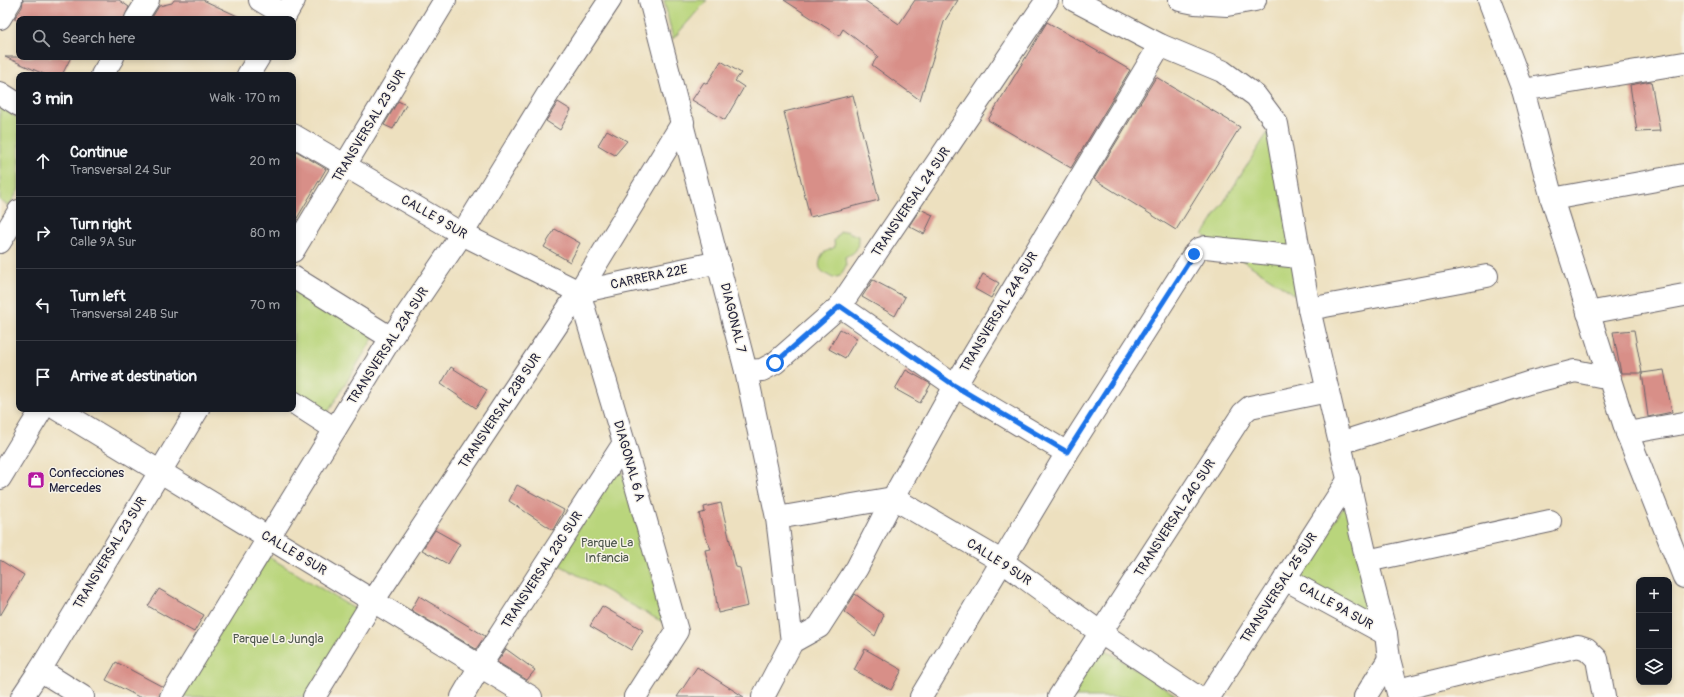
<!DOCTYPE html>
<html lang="en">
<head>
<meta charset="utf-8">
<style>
	body { margin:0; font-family:Pangolin,sans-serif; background:#20242c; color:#f1f3f6 }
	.controls { position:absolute; right:12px; bottom:12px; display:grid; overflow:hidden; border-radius:8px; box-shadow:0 2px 6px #0003 }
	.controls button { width:36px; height:36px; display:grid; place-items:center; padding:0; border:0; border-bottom:1px solid #363941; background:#171b24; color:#f1f3f6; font:20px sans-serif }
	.stop { position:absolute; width:12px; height:12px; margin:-9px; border:3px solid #1a73e8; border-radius:50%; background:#fff }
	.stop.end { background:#1a73e8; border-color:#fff; box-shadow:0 1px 4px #0008 }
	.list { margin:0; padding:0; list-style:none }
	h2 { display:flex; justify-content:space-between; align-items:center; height:52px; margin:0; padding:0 16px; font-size:17px }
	h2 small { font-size:13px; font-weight:400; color:#9ea1a6 }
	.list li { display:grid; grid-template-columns:26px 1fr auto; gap:12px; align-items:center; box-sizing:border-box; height:72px; padding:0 16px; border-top:1px solid #363941 }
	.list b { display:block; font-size:15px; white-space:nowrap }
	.list p { margin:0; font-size:13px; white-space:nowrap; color:#9ea1a6 }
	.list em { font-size:13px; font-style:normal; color:#9ea1a6 }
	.icon { flex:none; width:22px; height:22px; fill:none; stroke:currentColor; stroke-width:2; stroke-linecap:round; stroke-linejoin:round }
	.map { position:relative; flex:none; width:1684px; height:697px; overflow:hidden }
	.search { position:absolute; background:#171b24; box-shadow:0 2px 6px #0003; left:16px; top:16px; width:280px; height:44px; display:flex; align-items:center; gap:10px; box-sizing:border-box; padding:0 14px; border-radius:8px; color:#9ea1a6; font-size:15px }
	.panel { position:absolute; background:#171b24; box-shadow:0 2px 6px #0003; left:16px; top:72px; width:280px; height:340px; border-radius:8px }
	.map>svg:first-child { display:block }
</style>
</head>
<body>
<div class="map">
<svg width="1684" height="697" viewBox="0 0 1684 697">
	<rect width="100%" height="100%" fill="#f7f3e8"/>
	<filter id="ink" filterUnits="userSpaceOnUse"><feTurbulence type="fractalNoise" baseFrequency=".025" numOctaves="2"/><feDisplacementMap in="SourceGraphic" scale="8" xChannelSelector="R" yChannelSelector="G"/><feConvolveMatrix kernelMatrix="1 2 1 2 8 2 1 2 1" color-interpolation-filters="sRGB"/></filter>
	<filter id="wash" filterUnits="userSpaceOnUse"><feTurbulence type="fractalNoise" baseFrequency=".012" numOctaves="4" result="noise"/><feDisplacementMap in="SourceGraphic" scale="16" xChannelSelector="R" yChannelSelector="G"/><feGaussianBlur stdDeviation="0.9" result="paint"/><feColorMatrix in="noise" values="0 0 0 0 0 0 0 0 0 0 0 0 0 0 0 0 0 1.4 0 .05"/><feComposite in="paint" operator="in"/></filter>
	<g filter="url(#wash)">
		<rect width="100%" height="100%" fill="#ede0bf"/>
		<!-- green -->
		<g fill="#b9d57c" stroke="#6e7c5c">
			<polygon points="664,0 707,0 673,39"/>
			<polygon points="0,107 19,119 19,189 9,206 0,201"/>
			<polygon points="1268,132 1302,299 1203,235"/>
			<path d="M 846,231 L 858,236 C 858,250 857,252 845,257 L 846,266 L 840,276 L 833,278 C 819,271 816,268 823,253 L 835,247 L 834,241 L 840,232 Z"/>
			<polygon points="293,287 375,335 327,414 293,393"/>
			<polygon points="620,465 666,624 556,563"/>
			<polygon points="1348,501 1380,626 1296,578"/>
			<polygon points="266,555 358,611 306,697 180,697"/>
			<polygon points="1101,647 1179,697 1069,697"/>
		</g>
		<g id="blocks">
			<!-- building -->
			<g fill="#d88f88">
				<polygon points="23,0 119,0 129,7 124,19 14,19 22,7"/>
				<polygon points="174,0 203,0 244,19 151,19 159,6 172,3"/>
				<polygon points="784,0 864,0 899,24 915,0 958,0 944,22 920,100 872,65 878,56 843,29 839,36"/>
				<polygon points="1047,22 1130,70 1071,168 988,120"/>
				<polygon points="5,57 71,57 62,75 46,75"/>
				<polygon points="721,61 741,73 735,81 744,87 725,120 692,100 704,82 707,84"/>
				<polygon points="1156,77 1240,127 1176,230 1094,179"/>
				<polygon points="1651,81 1660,131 1637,132 1630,85"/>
				<polygon points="853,95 879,200 810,217 784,112"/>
				<polygon points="398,101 406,105 393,129 384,125"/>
				<polygon points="558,102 571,110 560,130 546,121"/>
				<polygon points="607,130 627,141 615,155 598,145"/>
				<polygon points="293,149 326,169 293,225"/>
				<polygon points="920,209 933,215 924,234 909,226"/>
				<polygon points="555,229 580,243 570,262 544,247"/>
				<polygon points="983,274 999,283 991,298 975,289"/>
				<polygon points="873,280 905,297 895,316 862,297"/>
				<polygon points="840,329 857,338 845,358 829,349"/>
				<polygon points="1634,330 1642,373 1621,373 1613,332"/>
				<polygon points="451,367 487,390 476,408 441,384"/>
				<polygon points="906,370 931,384 920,403 895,389"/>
				<polygon points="1664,370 1672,412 1648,417 1642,373"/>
				<polygon points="517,485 564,510 553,530 509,501"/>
				<polygon points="721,503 736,567 740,568 748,606 718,613 715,591 705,550 711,549 705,535 699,514 705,512 704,507"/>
				<polygon points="435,530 460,544 448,564 422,550"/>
				<polygon points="0,560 24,575 0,616"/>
				<polygon points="159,589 204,615 194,632 148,606"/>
				<polygon points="855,594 884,615 875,636 844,612"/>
				<polygon points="419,596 485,636 476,649 411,610"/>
				<polygon points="602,606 643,630 631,650 590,626"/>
				<polygon points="506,649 535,670 527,680 497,662"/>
				<polygon points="865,649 902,670 891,690 854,670"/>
				<polygon points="116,662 163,687 159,697 139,697 106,680"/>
				<polygon points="697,667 744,697 677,697"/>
			</g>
		</g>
	</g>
	<g filter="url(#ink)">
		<use href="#blocks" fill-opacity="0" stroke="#696469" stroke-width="1"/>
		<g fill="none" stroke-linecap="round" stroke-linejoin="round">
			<defs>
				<g id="minor">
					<polyline points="260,0 285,15"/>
					<polyline points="650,0 746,371 777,518 792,642"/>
					<polyline points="1074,0 1160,45 1222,71 1256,96 1277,124 1309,309 1367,561 1386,634 1389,659 1399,697"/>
					<polyline points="1180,0 1195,3 1227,5 1255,0"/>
					<polyline points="1489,0 1523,90 1552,199 1627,433 1684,577"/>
					<polyline points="0,18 11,0"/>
					<polyline points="136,19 148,0"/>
					<polyline points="283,19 294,0"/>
					<polyline points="102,75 113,57"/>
					<polyline points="248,75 259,57"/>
					<polyline points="1523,90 1684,63"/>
					<polyline points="0,93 19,105"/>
					<polyline points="293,135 462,234 579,292"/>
					<polyline points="1552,199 1684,175"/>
					<polyline points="0,242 19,211"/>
					<polyline points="293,251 445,0"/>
					<polyline points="293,277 391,338"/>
					<polyline points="579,292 624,443 677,631 635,697"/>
					<polyline points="579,292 719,262"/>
					<polyline points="840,306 955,386 1067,453"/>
					<polyline points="1309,309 1487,276"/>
					<polyline points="1588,313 1684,295"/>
					<polyline points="746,371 762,370 775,363 840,306 1047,0"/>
					<polyline points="293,402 335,429"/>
					<polyline points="57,409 531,697"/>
					<polyline points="1627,433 1684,423"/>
					<polyline points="1340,443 1528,383 1575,371 1610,378"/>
					<polyline points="0,478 42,409"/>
					<polyline points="893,498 1003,562 1101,633 1197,697"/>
					<polyline points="777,518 893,498"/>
					<polyline points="1367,561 1550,521"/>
					<polyline points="1285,579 1386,634"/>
					<polyline points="40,670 83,697"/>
					<polyline points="1398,690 1578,646 1587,649 1597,659 1604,697"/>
					<polyline points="22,697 40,670 198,409"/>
					<polyline points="171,697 391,338 462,234 551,89 610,0"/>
					<polyline points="314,697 373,601 579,292 683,122"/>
					<polyline points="462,697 480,666 624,443"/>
					<polyline points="763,697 792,642 819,627 857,568 893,498 955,386 1160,45"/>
					<polyline points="921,697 1067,453 1194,254 1199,249 1206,247 1299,257"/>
					<polyline points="1059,697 1243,413 1250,407 1328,391"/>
					<polyline points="1209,697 1349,479"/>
					<polyline points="1365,697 1389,659"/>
				</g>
			</defs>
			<!-- minor casing -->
			<use href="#minor" stroke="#696469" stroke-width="24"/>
			<!-- minor -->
			<use href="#minor" stroke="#fff" stroke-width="22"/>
		</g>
	</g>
	<g fill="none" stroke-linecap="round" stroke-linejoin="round" filter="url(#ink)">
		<!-- route -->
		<polyline stroke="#1a73e8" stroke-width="5" points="775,363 840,306 955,386 1067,452 1194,254"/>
	</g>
	<!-- icons -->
	<defs>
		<symbol id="shop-square" viewBox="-11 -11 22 22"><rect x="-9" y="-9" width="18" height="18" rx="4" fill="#b5179e" stroke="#f7f3e8"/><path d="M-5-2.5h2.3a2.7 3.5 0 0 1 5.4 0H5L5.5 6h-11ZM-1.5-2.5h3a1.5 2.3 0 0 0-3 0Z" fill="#fff"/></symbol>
	</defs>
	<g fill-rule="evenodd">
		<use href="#shop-square" x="26" y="470" width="20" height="20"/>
	</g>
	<g text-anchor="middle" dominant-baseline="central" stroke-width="3" stroke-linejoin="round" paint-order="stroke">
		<!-- street labels -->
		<g font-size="13" fill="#22223b" stroke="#f7f3e8">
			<text transform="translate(369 126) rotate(-59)">TRANSVERSAL 23 SUR</text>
			<text transform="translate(911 202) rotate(-56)">TRANSVERSAL 24 SUR</text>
			<text transform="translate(434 217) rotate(30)">CALLE 9 SUR</text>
			<text transform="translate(649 277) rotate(-12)">CARRERA 22E</text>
			<text transform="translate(999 312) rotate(-59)">TRANSVERSAL 24A SUR</text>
			<text transform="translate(733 318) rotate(76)">DIAGONAL 7</text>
			<text transform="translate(388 346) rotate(-57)">TRANSVERSAL 23A SUR</text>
			<text transform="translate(500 411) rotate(-56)">TRANSVERSAL 23B SUR</text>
			<text transform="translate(629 461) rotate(74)">DIAGONAL 6 A</text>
			<text transform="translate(1175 518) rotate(-57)">TRANSVERSAL 24C SUR</text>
			<text transform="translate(110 553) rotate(-59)">TRANSVERSAL 23 SUR</text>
			<text transform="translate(294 553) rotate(31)">CALLE 8 SUR</text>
			<text transform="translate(999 562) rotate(33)">CALLE 9 SUR</text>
			<text transform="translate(542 570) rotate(-57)">TRANSVERSAL 23C SUR</text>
			<text transform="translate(1279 588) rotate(-57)">TRANSVERSAL 25 SUR</text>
			<text transform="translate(1336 606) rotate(29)">CALLE 9A SUR</text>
		</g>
		<!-- poi labels -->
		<g font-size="13" fill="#22223b" stroke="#f7f3e8" text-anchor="start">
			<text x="49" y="473">Confecciones<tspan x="49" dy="15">Mercedes</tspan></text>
		</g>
		<!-- park labels -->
		<g font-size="13" fill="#4f584e" stroke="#f7f3e8">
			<text x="607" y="543">Parque La<tspan x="607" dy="15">Infancia</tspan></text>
			<text x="278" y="639">Parque La Jungla</text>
		</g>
	</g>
</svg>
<div class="controls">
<button>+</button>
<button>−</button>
<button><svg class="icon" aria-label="layers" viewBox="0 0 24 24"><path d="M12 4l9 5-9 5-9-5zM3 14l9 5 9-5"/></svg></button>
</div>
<div class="stop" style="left:775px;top:363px"></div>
<div class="stop end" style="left:1194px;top:254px"></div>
<div class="search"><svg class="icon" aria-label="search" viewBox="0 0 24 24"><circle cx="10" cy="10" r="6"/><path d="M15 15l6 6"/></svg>Search here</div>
<section class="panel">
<h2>3 min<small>Walk · 170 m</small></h2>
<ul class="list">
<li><svg class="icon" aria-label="ahead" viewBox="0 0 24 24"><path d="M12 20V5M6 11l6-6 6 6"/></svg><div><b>Continue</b><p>Transversal 24 Sur</p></div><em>20 m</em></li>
<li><svg class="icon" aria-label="right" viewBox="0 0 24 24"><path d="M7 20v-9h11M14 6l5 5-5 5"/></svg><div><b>Turn right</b><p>Calle 9A Sur</p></div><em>80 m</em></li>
<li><svg class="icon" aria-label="left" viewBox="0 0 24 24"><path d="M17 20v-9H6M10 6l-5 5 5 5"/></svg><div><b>Turn left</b><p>Transversal 24B Sur</p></div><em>70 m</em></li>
<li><svg class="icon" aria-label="arrive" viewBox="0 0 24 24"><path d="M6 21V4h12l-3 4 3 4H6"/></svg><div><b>Arrive at destination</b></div></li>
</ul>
</section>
</div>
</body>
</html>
